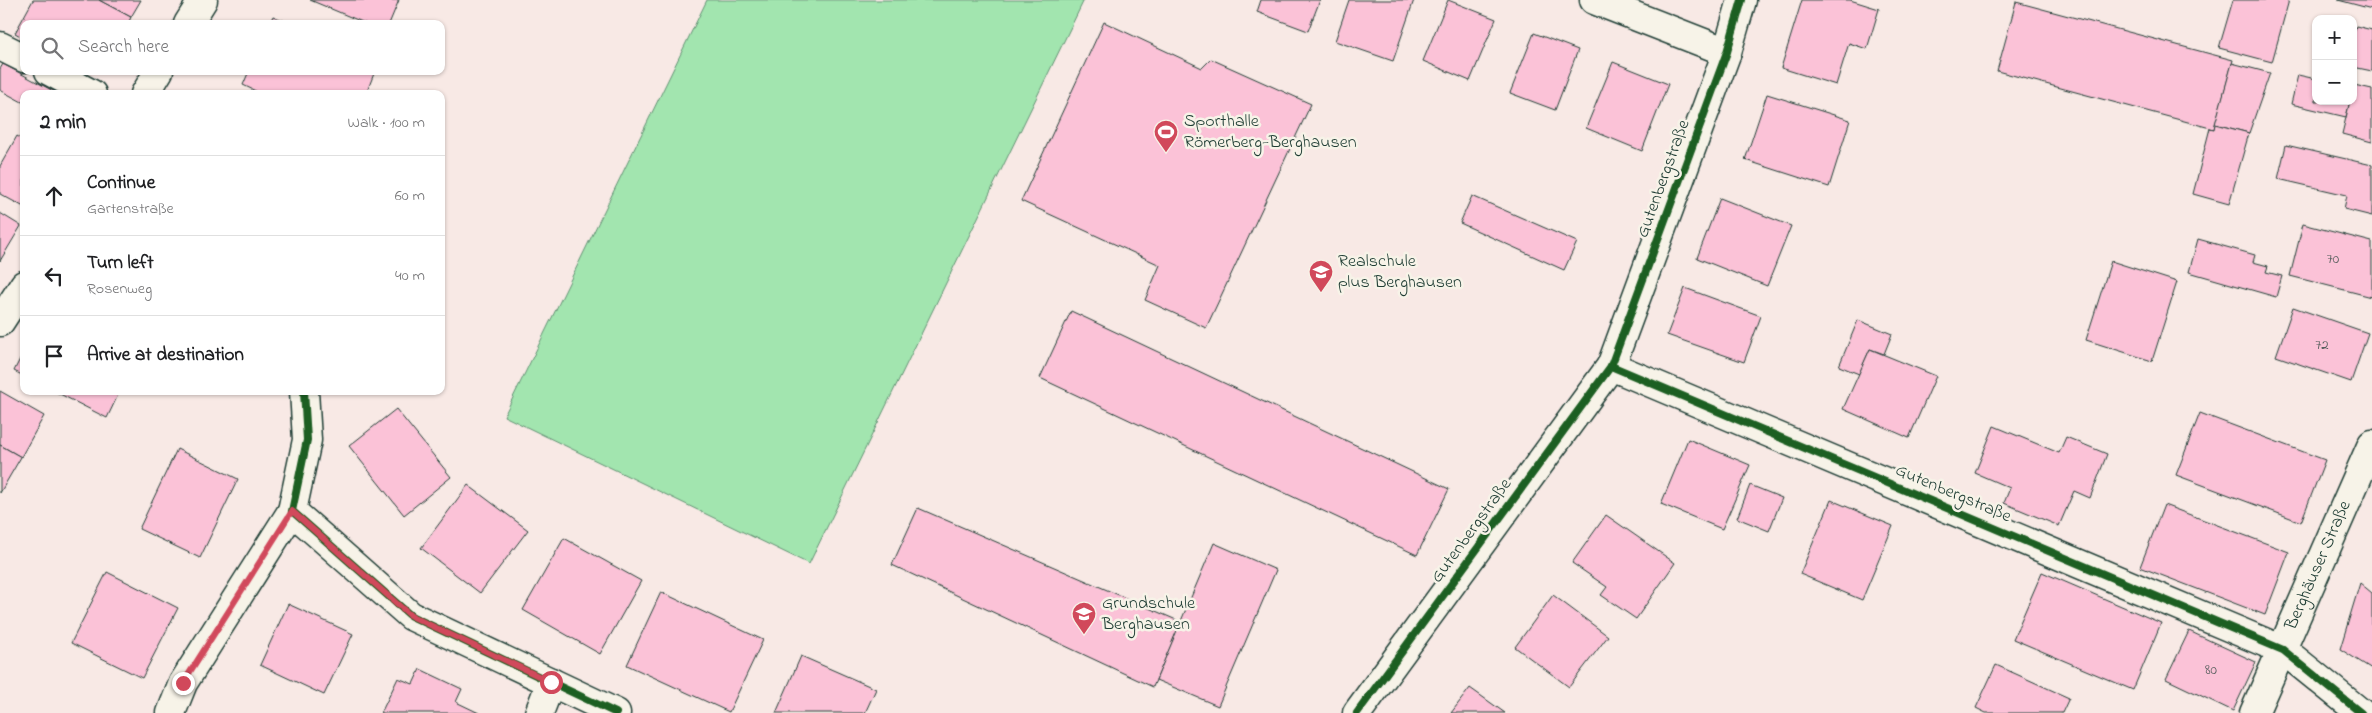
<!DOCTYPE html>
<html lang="en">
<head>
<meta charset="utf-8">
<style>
	body { margin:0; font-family:"Indie Flower",sans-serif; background:#f2f2f2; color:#202124 }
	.controls { position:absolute; right:15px; top:15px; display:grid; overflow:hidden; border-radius:10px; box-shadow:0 1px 4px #0004 }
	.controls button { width:45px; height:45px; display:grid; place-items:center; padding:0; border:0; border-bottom:1px solid #e0e0e0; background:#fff; color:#202124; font:25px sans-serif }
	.stop { position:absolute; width:15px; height:15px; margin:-11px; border:4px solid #d1495b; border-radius:50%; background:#fff }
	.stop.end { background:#d1495b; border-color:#fff; box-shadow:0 1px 5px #0008 }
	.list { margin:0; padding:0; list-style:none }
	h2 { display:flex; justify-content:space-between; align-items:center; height:65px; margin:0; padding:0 20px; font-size:21px }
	h2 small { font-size:16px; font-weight:400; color:#757577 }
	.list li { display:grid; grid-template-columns:32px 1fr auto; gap:15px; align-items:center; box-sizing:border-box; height:80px; padding:0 20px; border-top:1px solid #e0e0e0 }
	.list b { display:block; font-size:19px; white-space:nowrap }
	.list p { margin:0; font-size:16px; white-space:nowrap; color:#757577 }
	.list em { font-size:16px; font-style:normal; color:#757577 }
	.icon { flex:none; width:28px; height:28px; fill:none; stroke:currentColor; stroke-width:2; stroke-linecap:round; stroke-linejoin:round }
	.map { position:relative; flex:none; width:2372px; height:713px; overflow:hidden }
	.search { position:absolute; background:#fff; box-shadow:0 1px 4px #0004; left:20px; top:20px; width:425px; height:55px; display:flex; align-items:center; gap:12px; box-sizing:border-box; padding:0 18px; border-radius:10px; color:#757577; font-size:19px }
	.panel { position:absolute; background:#fff; box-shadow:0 1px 4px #0004; left:20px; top:90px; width:425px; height:305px; border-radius:10px }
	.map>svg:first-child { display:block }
</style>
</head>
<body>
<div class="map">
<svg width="2372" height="713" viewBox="0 0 2372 713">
	<rect width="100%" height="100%" fill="#f8e9e5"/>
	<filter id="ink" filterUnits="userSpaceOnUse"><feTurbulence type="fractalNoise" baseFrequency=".02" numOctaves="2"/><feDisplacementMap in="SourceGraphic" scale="10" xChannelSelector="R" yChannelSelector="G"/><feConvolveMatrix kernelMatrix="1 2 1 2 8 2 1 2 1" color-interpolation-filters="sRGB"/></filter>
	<g filter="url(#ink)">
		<!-- green -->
		<polygon fill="#a2e5af" stroke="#609172" points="707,0 1084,0 809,564 504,416"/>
		<!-- building -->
		<g fill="#fbc2d7" stroke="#1f3d34">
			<polygon points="33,0 99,0 131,17 128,24 24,24 24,38 15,33"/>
			<polygon points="99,0 141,0 131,17"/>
			<polygon points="310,0 399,0 389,24 367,24"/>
			<polygon points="1261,0 1320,0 1308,31 1257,12"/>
			<polygon points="1349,0 1414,0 1393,61 1335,41"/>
			<polygon points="1448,0 1496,19 1470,81 1423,61"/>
			<polygon points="1802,0 1850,0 1879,9 1867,49 1849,43 1836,85 1781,68"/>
			<polygon points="2233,0 2289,0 2272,62 2219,48"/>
			<polygon points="2338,0 2372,0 2372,9"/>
			<polygon points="2016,2 2233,60 2214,129 1997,71"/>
			<polygon points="273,16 292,24 269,24"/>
			<polygon points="1104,22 1202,68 1211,59 1311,104 1206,328 1145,300 1160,265 1021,201"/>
			<polygon points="2356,26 2372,30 2372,71 2353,67 2353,37"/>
			<polygon points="1534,33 1578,50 1555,110 1510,93"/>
			<polygon points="1613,62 1668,84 1642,151 1586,128"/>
			<polygon points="2232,63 2270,73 2249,133 2215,124"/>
			<polygon points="3,64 59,94 24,94 24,103 0,90 0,69"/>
			<polygon points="249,71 375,71 366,94 262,94 243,85"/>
			<polygon points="2298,75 2316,79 2316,101 2350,101 2346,117 2291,104"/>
			<polygon points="2354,85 2372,89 2372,142 2342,134 2350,101 2353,101"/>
			<polygon points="1767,94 1850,120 1829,187 1745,160"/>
			<polygon points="2215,124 2249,133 2229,204 2193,194 2210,128 2214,129"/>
			<polygon points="17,136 24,140 24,207 0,194 0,166"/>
			<polygon points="2286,145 2372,165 2372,216 2344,209 2347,195 2278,179"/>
			<polygon points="1472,196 1577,242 1564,270 1460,223"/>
			<polygon points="1720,198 1791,226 1767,286 1697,258"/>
			<polygon points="0,213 21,226 0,261"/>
			<polygon points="2303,224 2372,242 2372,297 2290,276"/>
			<polygon points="2198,239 2255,255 2253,262 2268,266 2266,272 2282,276 2276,297 2189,272"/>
			<polygon points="2111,261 2177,282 2152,361 2086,340"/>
			<polygon points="1685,288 1761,316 1744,362 1667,335"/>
			<polygon points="2293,307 2368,333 2351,382 2276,356"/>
			<polygon points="1071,311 1449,489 1417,555 1040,378"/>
			<polygon points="1858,320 1892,334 1884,354 1870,349 1859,374 1839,366"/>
			<polygon points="1870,349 1936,376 1909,438 1843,409"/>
			<polygon points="24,351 24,376 14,371"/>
			<polygon points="0,391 44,416 21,457 0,445"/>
			<polygon points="54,391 111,391 118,395 107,418"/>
			<polygon points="396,409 451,477 404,515 349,446"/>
			<polygon points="2200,413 2325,460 2301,522 2176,475"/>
			<polygon points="1994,426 2059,453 2066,437 2107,454 2090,498 2074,491 2059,526 2004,503 2010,488 1975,473"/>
			<polygon points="1688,439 1750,465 1722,529 1661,504"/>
			<polygon points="0,445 21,457 0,493"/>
			<polygon points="177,449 238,479 200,558 139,529"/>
			<polygon points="468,485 528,530 480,593 421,548"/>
			<polygon points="1750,485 1782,498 1769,531 1737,518"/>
			<polygon points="1831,500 1893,526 1862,600 1800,574"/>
			<polygon points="2164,505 2289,552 2265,615 2140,567"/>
			<polygon points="918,508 1181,622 1153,687 892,565"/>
			<polygon points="1606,515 1675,563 1636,619 1601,595 1607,587 1572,563"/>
			<polygon points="564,538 641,581 600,654 523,610"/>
			<polygon points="1214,543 1276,570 1218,706 1156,680"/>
			<polygon points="107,572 178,608 142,678 71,643"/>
			<polygon points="2042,572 2161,623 2133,690 2013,639"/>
			<polygon points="2360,583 2372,593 2372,669 2340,649"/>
			<polygon points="661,592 763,640 729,712 627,665"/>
			<polygon points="1553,595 1608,636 1569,687 1515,647"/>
			<polygon points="288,604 353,634 324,695 260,665"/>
			<polygon points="2189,631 2256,662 2233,711 2166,679"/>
			<polygon points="801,656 876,689 865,713 776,713"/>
			<polygon points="1996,665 2069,698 2062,713 1986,713 1976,708"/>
			<polygon points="420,669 462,689 456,702 479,713 381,713 398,678 413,684"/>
			<polygon points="1470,688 1505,713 1451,713"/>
		</g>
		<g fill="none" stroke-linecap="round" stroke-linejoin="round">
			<defs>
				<g id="minor">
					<polyline points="1594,0 1727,52"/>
					<polyline points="1742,0 1727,52 1611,366 2283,650 2361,713"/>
					<polyline points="0,46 24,58"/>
					<polyline points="49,71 92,94"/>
					<polyline points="304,391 307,440 292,511 411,616 616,713"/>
					<polyline points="171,713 183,683 292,511"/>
					<polyline points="539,713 551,682"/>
					<polyline points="1357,713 1611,366"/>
					<path id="s1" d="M 2254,713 L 2372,444"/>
				</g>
				<g id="major">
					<polyline points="188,24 203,0"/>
					<polyline points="145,94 159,71"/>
					<polyline points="0,322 24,285"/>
				</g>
			</defs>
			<!-- minor casing -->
			<use href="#minor" stroke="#1f3d34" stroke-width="31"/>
			<!-- major casing -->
			<use href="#major" stroke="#1f3d34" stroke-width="31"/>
			<!-- minor -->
			<use href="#minor" stroke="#f7f3e8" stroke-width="28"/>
			<!-- major -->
			<use href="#major" stroke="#f7f3e8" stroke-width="28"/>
			<defs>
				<g id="cycleway">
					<polyline points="1742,0 1727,52 1611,366 2283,650 2361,713"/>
					<polyline points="304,391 307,440 292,511 411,616 616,713"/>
					<polyline points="1357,713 1611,366"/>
				</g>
			</defs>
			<!-- cycleway casing -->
			<use href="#cycleway" stroke="#f7f3e8" stroke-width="11"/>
			<!-- cycleway -->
			<use href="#cycleway" stroke="#1b5e20" stroke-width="8"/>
		</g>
	</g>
	<g fill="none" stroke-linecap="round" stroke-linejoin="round" filter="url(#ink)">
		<!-- route -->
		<polyline stroke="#d1495b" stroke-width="6" points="183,683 292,511 411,616 551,682"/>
	</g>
	<!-- icons -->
	<defs>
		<symbol id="stadium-pin" viewBox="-11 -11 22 30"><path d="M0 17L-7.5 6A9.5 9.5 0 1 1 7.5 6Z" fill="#d1495b" stroke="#f7f3e8"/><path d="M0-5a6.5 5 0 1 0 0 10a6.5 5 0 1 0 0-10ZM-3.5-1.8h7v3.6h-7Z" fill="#fff"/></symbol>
		<symbol id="school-pin" viewBox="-11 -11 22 30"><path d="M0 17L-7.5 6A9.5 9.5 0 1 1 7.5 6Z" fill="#d1495b" stroke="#f7f3e8"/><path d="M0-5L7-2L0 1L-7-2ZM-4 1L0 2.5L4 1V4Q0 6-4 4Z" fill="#fff"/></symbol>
	</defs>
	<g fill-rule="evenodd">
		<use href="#stadium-pin" x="1152" y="118" width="28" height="38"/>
		<use href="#school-pin" x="1307" y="258" width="28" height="38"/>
		<use href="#school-pin" x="1070" y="600" width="28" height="38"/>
	</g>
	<g text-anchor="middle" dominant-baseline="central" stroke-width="5" stroke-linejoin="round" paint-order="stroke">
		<!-- number labels -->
		<g font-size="15" fill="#565e5d">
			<text x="2333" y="259">70</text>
			<text x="2322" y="345">72</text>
			<text x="2211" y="670">80</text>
		</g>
		<!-- poi labels -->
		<g font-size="18" fill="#1f3d34" stroke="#f7f3e8" text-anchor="start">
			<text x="1184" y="122">Sporthalle<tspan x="1184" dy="21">Römerberg-Berghausen</tspan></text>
			<text x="1338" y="262">Realschule<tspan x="1338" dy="21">plus Berghausen</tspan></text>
			<text x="1102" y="604">Grundschule<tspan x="1102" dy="21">Berghausen</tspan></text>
		</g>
		<!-- street labels -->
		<g font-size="18" fill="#1f3d34" stroke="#f7f3e8">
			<text transform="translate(1664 179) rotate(-70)">Gutenbergstraße</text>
			<text transform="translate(1953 494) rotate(23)">Gutenbergstraße</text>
			<text transform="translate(1472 531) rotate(-54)">Gutenbergstraße</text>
			<text stroke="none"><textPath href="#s1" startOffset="161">Berghäuser Straße</textPath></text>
		</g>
	</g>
</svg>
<div class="controls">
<button>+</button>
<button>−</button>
</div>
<div class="stop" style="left:551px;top:682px"></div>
<div class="stop end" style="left:183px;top:683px"></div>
<div class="search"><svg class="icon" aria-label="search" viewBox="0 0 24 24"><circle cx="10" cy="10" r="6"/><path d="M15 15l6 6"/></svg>Search here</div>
<section class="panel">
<h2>2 min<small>Walk · 100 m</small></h2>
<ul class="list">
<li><svg class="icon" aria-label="ahead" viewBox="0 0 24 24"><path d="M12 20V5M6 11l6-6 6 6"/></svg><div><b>Continue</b><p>Gartenstraße</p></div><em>60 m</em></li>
<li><svg class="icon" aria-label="left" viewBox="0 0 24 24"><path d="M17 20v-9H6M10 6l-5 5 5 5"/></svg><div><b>Turn left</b><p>Rosenweg</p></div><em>40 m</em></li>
<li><svg class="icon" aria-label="arrive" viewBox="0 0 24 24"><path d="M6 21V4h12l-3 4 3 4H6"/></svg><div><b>Arrive at destination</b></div></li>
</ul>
</section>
</div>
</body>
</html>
